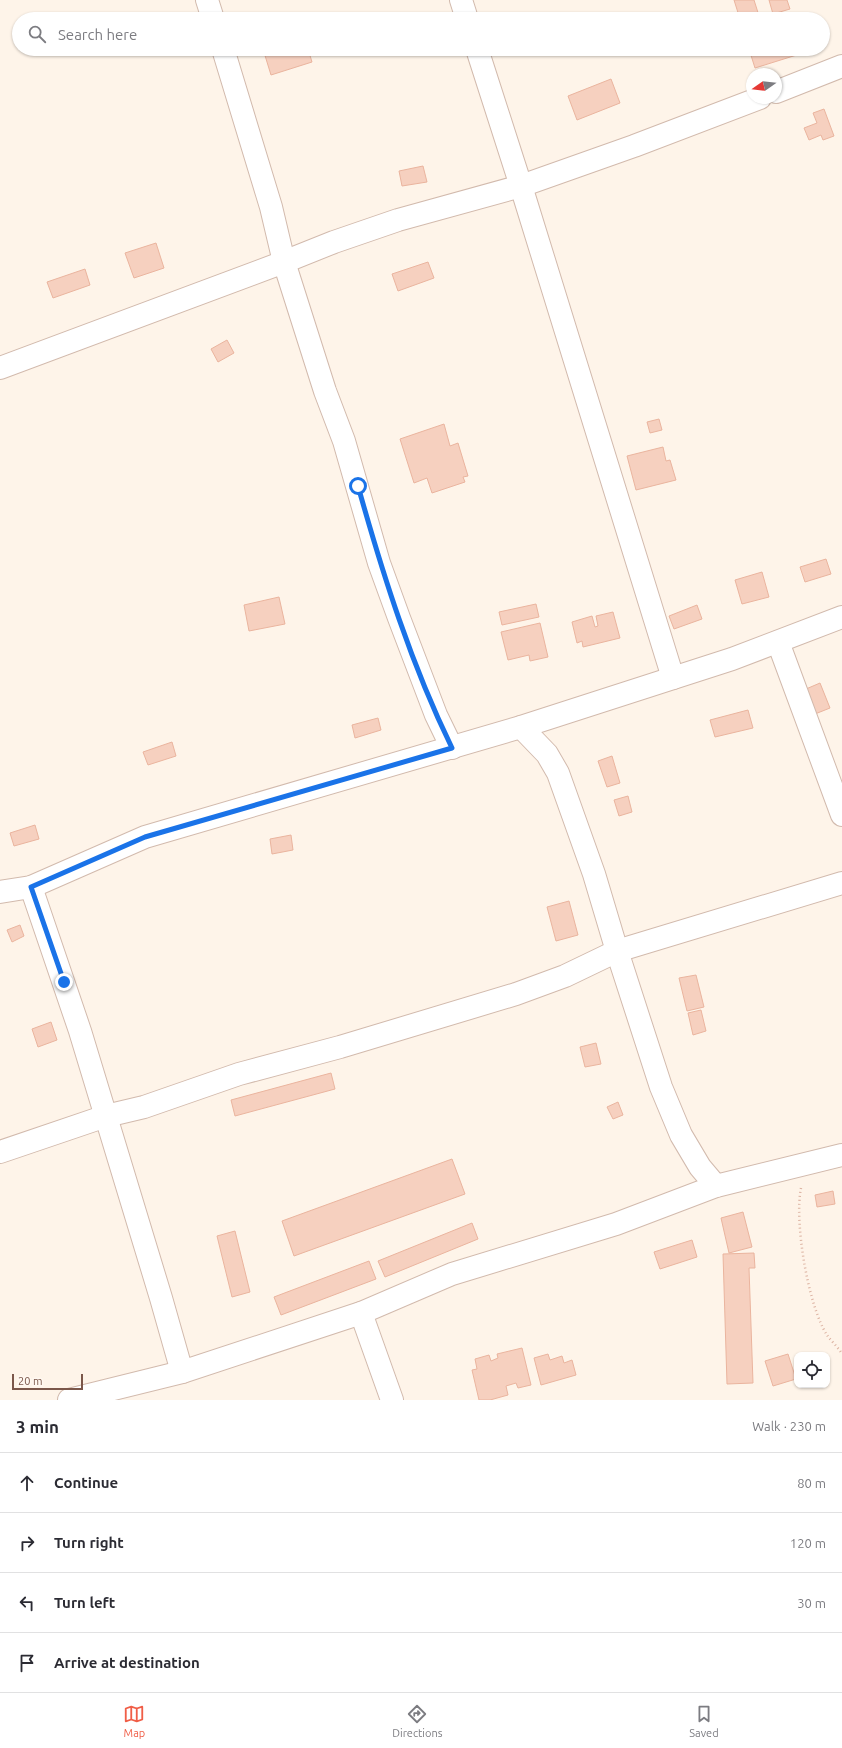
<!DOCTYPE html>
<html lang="en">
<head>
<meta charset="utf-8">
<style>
	body { margin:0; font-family:Ubuntu,sans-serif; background:#f2f2f3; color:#2b2b33 }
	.controls { position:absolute; right:12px; bottom:12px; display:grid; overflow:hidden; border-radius:8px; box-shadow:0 1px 3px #0004 }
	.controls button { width:36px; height:36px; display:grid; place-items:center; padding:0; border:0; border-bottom:1px solid #e1e1e2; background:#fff; color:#2b2b33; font:20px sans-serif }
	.compass { position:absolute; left:746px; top:68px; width:36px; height:36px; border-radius:50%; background:#fff; box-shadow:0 1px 3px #0004; rotate:256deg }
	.scale { position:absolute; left:12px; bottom:10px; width:71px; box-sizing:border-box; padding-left:4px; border:2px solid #7b574a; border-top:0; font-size:11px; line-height:14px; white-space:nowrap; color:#7b574a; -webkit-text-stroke:3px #fff8f1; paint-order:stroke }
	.stop { position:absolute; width:12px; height:12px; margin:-9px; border:3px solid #1a73e8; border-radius:50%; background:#fff }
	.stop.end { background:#1a73e8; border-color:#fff; box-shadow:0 1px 4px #0008 }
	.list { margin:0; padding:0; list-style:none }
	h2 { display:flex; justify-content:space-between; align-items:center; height:52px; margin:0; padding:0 16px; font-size:17px }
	h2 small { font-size:13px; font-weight:400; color:#7c7c81 }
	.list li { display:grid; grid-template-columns:26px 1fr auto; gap:12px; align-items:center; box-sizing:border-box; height:60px; padding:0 16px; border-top:1px solid #e1e1e2 }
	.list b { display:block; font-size:15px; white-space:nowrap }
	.list em { font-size:13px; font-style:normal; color:#7c7c81 }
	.icon { flex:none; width:22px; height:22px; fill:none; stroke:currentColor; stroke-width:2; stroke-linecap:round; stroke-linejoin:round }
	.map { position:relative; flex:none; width:842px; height:1400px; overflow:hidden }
	.search { position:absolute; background:#fff; box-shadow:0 1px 3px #0004; left:12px; right:12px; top:12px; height:44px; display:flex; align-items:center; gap:10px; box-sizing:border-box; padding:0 14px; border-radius:22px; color:#7c7c81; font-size:15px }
	.sheet { height:292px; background:#fff }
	nav { display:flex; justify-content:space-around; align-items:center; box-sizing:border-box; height:56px; border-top:1px solid #e1e1e2; background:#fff; font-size:11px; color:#7c7c81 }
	nav a { display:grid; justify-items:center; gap:2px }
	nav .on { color:#f05e47 }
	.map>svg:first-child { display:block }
</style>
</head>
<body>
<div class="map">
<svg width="842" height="1400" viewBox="0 0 842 1400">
	<rect width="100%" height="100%" fill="#fef4e9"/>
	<!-- building -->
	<g fill="#f6d0bf" stroke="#eab49e">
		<polygon points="734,0 754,0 760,19 740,19"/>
		<polygon points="769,0 787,0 790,9 773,14"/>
		<polygon points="263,49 308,49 312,62 271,75"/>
		<polygon points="749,49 802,49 803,53 755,68"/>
		<polygon points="611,79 620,103 577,120 568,96"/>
		<polygon points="824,109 834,136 823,140 821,135 809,140 804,128 817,123 813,113"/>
		<polygon points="423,166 427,182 402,186 399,171"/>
		<polygon points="156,243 164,268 134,278 125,253"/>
		<polygon points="428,262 434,278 398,291 392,274"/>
		<polygon points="85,269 90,285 53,298 47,282"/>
		<polygon points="227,340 234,353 218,362 211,349"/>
		<polygon points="659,419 662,430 650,433 647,422"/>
		<polygon points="444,424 450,446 458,443 468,476 463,477 465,482 432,493 427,478 414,483 400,439"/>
		<polygon points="663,447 666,461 670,460 676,480 636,490 627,456"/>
		<polygon points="826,559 831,574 805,582 800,567"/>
		<polygon points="762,572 769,597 742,604 735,580"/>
		<polygon points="279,597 285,624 249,631 244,605"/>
		<polygon points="536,604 539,617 502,625 499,612"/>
		<polygon points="697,605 702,619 674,629 669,616"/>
		<polygon points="613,612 620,638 583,647 582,641 577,643 572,622 592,616 595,627 598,626 596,616"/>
		<polygon points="540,623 548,657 530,661 529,655 508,660 501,632"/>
		<polygon points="820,683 830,708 815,714 806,689"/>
		<polygon points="748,710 753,728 715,737 710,720"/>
		<polygon points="378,718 381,730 355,738 352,725"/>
		<polygon points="172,742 176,756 148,765 143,752"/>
		<polygon points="612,756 620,783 607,787 598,761"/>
		<polygon points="628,796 632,812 619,816 614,800"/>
		<polygon points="35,825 39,839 14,846 10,833"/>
		<polygon points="291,835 293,850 272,854 270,839"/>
		<polygon points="569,901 578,935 556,941 547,907"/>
		<polygon points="20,925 24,936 12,942 7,930"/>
		<polygon points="696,975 704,1007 687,1011 679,978"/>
		<polygon points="701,1010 706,1031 693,1035 688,1013"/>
		<polygon points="51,1022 57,1040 38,1047 32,1029"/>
		<polygon points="596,1043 601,1064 585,1067 580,1047"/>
		<polygon points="331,1073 335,1089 235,1116 231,1100"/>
		<polygon points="618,1102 623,1115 613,1119 607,1107"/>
		<polygon points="452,1159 465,1194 294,1256 282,1221"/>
		<polygon points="833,1191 835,1204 817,1207 815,1195"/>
		<polygon points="743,1212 752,1247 729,1253 721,1218"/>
		<polygon points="472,1223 478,1239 385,1277 378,1261"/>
		<polygon points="235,1231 250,1292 232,1297 217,1236"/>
		<polygon points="692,1240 697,1257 660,1269 654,1252"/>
		<polygon points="754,1253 755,1268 749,1268 753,1383 727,1384 723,1254"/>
		<polygon points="369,1261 376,1279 281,1315 274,1297"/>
		<polygon points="522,1348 531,1385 518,1388 516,1383 506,1386 508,1395 490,1400 479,1400 472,1370 477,1369 475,1359 489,1355 491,1361 498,1358 497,1354"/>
		<polygon points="548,1354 550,1360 562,1356 564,1363 572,1360 576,1375 541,1385 534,1358"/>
		<polygon points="788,1354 796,1379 773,1386 765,1361"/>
	</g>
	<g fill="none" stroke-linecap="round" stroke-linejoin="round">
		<defs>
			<g id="minor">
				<polyline points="207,0 213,19"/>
				<polyline points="461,0 467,19"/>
				<polyline points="223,49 271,207 284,262 325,391 344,441 379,563 399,618 436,715 452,748"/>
				<polyline points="477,49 521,186 673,678"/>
				<polyline points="776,92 842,66"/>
				<polyline points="0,368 284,262 334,242 398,220 521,186 634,146 760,98"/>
				<polyline points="778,642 842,815"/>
				<polyline points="521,727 547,754 558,773 594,874 617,951 661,1087 681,1135 700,1167 716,1186"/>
				<polyline points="31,887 80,1031 161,1298 182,1372 361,1313 452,1274 616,1224 716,1186 842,1155"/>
				<polyline points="0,892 31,887 145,837 521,727 732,659 842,617"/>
				<polyline points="0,1152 106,1116 144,1107 239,1074 340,1047 516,994 565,976 617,951 842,883"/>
				<polyline points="361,1313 392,1400"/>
				<polyline points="69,1400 182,1372"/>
			</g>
		</defs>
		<!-- minor casing -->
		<use href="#minor" stroke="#d2baad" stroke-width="24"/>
		<!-- path -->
		<path stroke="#dcb2a1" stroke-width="2.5" stroke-dasharray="1 3" stroke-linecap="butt" d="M 801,1188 C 794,1221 808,1306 827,1335 C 831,1341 838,1347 842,1354"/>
		<!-- minor -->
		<use href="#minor" stroke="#fff" stroke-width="22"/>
	</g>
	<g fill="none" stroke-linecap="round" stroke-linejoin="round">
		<!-- route -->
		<path stroke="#1a73e8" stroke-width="5" d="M 64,982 L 31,887 L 145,837 L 452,748 C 411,664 383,575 358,486"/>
	</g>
</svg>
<div class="controls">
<button><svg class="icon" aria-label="locate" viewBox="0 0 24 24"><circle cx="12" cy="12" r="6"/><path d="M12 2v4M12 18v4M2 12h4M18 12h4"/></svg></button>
</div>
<svg class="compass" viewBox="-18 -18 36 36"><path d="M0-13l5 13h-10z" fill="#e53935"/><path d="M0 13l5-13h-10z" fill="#7c7c81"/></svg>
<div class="scale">20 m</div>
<div class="stop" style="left:358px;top:486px"></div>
<div class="stop end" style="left:64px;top:982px"></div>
<div class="search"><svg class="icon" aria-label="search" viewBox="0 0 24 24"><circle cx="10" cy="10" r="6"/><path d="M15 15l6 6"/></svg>Search here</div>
</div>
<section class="sheet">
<h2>3 min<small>Walk · 230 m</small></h2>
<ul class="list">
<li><svg class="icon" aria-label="ahead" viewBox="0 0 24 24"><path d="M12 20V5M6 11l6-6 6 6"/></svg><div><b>Continue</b></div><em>80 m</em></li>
<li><svg class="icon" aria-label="right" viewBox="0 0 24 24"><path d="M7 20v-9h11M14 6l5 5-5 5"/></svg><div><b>Turn right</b></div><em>120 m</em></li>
<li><svg class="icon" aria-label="left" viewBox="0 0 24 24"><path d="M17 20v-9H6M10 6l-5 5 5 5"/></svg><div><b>Turn left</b></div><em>30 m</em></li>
<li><svg class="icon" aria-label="arrive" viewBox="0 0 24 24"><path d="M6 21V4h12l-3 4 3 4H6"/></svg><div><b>Arrive at destination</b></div></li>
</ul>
</section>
<nav>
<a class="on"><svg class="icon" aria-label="map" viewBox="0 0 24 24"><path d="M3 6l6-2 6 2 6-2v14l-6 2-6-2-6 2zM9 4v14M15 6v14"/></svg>Map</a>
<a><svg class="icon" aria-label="directions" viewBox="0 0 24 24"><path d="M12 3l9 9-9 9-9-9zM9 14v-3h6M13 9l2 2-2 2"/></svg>Directions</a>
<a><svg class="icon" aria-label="saved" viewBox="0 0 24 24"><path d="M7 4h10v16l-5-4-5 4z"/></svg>Saved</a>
</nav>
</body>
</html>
